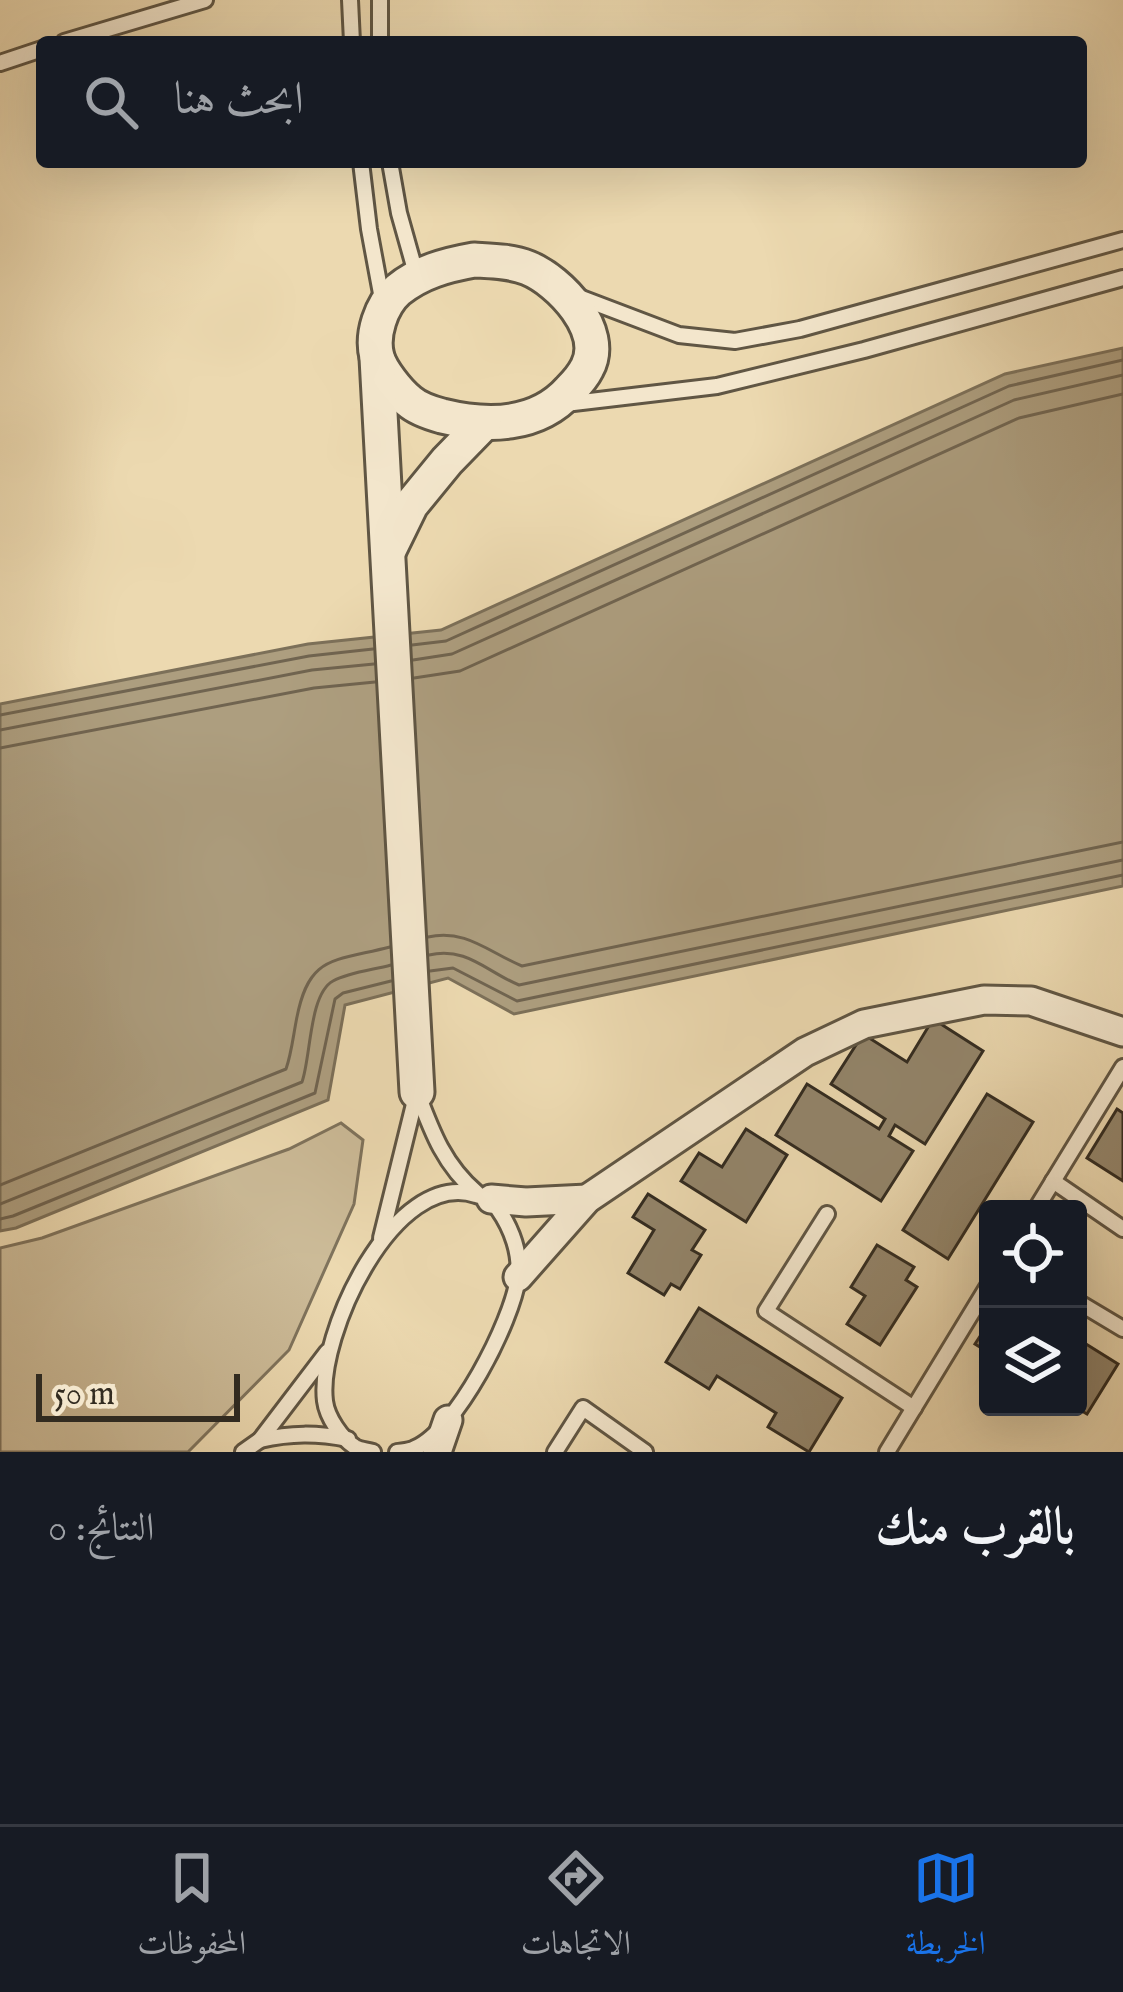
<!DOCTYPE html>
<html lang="ar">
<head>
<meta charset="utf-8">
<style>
	body { margin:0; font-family:"IM FELL English",Amiri,serif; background:#20242c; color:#f1f3f6; direction:rtl }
	.controls { position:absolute; right:36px; bottom:36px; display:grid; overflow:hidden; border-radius:12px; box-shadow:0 12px 48px #0002 }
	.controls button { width:108px; height:108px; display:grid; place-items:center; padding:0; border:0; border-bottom:3px solid #363941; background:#171b24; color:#f1f3f6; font:60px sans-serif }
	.scale { position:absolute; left:36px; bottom:30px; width:204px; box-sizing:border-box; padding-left:12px; border:6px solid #322b20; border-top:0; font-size:33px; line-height:42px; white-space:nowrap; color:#322b20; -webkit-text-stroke:9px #f3e6cc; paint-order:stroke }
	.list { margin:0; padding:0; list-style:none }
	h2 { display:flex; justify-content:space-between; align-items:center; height:156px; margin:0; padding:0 48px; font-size:51px }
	h2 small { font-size:39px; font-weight:400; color:#9ea1a6 }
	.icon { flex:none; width:66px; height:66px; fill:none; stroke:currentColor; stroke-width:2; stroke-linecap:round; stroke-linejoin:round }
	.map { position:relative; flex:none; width:1123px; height:1452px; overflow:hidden; direction:ltr }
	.search { position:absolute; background:#171b24; box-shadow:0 12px 48px #0002; left:36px; right:36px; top:36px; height:132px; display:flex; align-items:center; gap:30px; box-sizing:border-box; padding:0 42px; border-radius:12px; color:#9ea1a6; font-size:45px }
	.sheet { height:372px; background:#171b24 }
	nav { display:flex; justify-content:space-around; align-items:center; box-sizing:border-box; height:168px; border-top:3px solid #363941; background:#171b24; font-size:33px; color:#9ea1a6 }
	nav a { display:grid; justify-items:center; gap:6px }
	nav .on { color:#1a73e8 }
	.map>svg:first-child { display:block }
</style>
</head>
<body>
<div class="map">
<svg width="1123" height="1452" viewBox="0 0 1123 1452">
	<rect width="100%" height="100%" fill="#ecd9b0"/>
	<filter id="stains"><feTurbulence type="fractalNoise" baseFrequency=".00167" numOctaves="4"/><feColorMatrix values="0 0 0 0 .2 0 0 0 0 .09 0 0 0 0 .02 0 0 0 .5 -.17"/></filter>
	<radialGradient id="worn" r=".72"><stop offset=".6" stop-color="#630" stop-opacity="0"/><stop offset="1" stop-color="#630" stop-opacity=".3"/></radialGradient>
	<!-- green -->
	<polygon fill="#ccbb98" stroke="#7f735c" stroke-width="3" points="341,1123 363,1140 354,1204 289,1350 188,1452 0,1452 0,1248 42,1238 289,1149"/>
	<!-- water -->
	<polygon fill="#ad9e7f" stroke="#7c7059" stroke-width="3" points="1123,348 1123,886 514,1014 448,978 345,1005 328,1100 16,1228 0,1231 0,704 308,644 441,630 1005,374"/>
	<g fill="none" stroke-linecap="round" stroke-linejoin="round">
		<!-- shore -->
		<g stroke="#706450" stroke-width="3">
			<polyline points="412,645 446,641 1009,386 1123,360"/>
			<polyline points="413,660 452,654 1014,400 1123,375"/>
			<polyline points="414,678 460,671 1019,418 1123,394"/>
			<polyline points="0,715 309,656 373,649"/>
			<polyline points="0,730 312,670 374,664"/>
			<polyline points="0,748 314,688 375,682"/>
			<path d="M 428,937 C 465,928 490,953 522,966 L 1123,842"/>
			<path d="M 429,955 C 466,946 487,972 519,985 L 1123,860"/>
			<polyline points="430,971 453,968 517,1001 1123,875"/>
			<path d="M 0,1185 L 286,1069 C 291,1055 293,1038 296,1022 C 308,955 331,962 390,947"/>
			<path d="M 0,1204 L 302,1082 C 311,1057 309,994 333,981 C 350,972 373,970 391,965"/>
			<polyline points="0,1219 13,1216 315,1093 335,999 343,993 391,981"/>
		</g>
	</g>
	<!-- building -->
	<g fill="#93856b" stroke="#322b20" stroke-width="3">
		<polygon points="933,1019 983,1051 925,1144 895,1125 889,1136 913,1151 881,1201 776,1135 807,1084 879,1129 885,1119 831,1084 863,1034 907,1062"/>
		<polygon points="987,1094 1033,1122 948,1259 903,1230"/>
		<polygon points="1117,1109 1123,1113 1123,1181 1087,1158"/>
		<polygon points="746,1129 787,1155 746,1222 681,1181 699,1153 722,1167"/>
		<polygon points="648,1194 705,1230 692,1250 701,1255 680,1289 671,1284 664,1295 628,1273 654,1230 633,1217"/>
		<polygon points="877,1245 914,1267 906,1280 917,1287 880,1345 847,1324 865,1296 851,1287"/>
		<polygon points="699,1308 842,1398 809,1452 768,1427 776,1413 717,1376 709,1389 666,1362"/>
		<polygon points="988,1324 988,1352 975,1344"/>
		<polygon points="1078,1339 1118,1364 1087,1414 1075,1407 1078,1407"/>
	</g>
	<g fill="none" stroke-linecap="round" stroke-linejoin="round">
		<defs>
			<g id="service">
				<polyline points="350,0 352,42"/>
				<polyline points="64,42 205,0"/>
				<polyline points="380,42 380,0"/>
				<polyline points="0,63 42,49"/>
				<polyline points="361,162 369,229 382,299"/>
				<polyline points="390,162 399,213 417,277"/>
				<polyline points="579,297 679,335 735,341 800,329 1123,240"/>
				<polyline points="565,404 717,386 864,350 1123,278"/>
				<path d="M 417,1092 C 432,1132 444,1165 477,1193"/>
				<polyline points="1053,1181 1123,1229"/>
				<polyline points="1036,1209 1123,1067"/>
				<polyline points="827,1214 766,1311 914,1408"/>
				<polyline points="381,1238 417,1092"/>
				<polyline points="1078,1302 1123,1329"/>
				<path d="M 260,1440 C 291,1433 317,1433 348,1439"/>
				<polyline points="243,1452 260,1440 327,1352"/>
				<path d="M 373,1452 C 367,1450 360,1450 355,1447 C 341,1438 327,1417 325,1401 C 317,1336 394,1168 476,1195 C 487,1198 491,1200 498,1209 C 512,1229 521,1254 518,1278 C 512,1322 456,1431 415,1448 C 410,1451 403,1451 397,1452"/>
				<polyline points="555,1452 583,1408 645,1452"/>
				<polyline points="887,1452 988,1286"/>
			</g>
			<g id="minor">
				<polyline points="491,1199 526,1202 587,1199"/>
				<polyline points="518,1277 587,1199 805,1052 864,1024 984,1000 1031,1001 1123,1032"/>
				<polyline points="437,1452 448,1420"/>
			</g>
			<g id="tertiary">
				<path d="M 474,260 C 491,261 511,261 528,268 C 560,281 607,331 587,368 C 583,376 576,384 570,390 C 537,427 487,427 442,416 C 431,413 418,409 409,401 C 398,392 381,371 377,357 C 371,335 381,305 398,290 C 420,272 446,265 474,260 Z"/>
				<polyline points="377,358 417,1092"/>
				<polyline points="389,550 411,505 447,461 484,423"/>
			</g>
		</defs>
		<!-- service casing -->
		<use href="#service" stroke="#605644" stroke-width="20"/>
		<!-- minor casing -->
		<use href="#minor" stroke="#605644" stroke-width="33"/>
		<!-- tertiary casing -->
		<use href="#tertiary" stroke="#605644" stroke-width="39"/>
		<!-- service -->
		<use href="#service" stroke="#f3e6cc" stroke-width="14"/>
		<!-- minor -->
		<use href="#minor" stroke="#f3e6cc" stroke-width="27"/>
		<!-- tertiary -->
		<use href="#tertiary" stroke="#f3e6cc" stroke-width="33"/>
	</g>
	<rect width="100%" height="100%" filter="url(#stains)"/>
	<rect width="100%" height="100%" fill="url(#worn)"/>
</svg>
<div class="controls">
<button><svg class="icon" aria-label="locate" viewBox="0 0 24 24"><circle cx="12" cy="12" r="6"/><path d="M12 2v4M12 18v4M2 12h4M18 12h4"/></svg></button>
<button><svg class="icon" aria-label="layers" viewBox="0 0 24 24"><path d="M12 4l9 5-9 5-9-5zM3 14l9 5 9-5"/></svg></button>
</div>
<div class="scale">50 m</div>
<div class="search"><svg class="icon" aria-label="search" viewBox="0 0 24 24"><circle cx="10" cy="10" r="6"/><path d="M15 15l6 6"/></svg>ابحث هنا</div>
</div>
<section class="sheet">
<h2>بالقرب منك<small>النتائج: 0</small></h2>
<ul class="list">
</ul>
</section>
<nav>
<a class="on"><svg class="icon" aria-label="map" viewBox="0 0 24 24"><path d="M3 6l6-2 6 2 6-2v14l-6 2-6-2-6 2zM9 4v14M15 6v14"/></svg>الخريطة</a>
<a><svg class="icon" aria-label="directions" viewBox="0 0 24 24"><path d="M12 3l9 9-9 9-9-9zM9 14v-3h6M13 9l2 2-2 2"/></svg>الاتجاهات</a>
<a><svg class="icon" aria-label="saved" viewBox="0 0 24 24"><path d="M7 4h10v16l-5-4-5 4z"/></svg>المحفوظات</a>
</nav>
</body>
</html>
